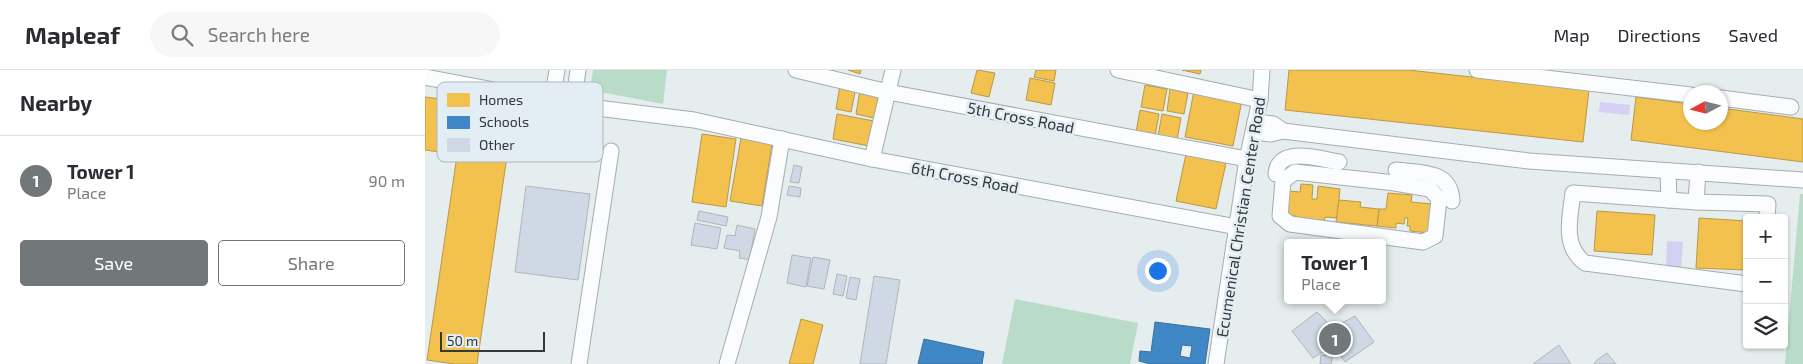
<!DOCTYPE html>
<html lang="en">
<head>
<meta charset="utf-8">
<style>
	body { margin:0; font-family:"Exo 2",sans-serif; background:#f7f7f7; color:#2b2b33 }
	.controls { position:absolute; right:15px; bottom:15px; display:grid; overflow:hidden; border-radius:5px; box-shadow:0 1px 4px #0004 }
	.controls button { width:45px; height:45px; display:grid; place-items:center; padding:0; border:0; border-bottom:1px solid #e1e1e2; background:#fff; color:#2b2b33; font:25px sans-serif }
	.compass { position:absolute; left:1258px; top:15px; width:45px; height:45px; border-radius:50%; background:#fff; box-shadow:0 1px 4px #0004; rotate:263deg }
	.scale { position:absolute; left:15px; bottom:12px; width:105px; box-sizing:border-box; padding-left:5px; border:2px solid #34393b; border-top:0; font-size:14px; line-height:18px; white-space:nowrap; color:#34393b; -webkit-text-stroke:4px #e2eef3; paint-order:stroke }
	.you { position:absolute; left:732px; top:200px; width:18px; height:18px; margin:-12px; border:4px solid #fff; border-radius:50%; background:#1a73e8; box-shadow:0 0 0 8px #1a73e833 }
	.badge { display:grid; place-items:center; width:32px; height:32px; border-radius:50%; background:#72787a; color:#fff; font-size:16px; font-weight:700 }
	.pin { position:absolute; translate:-50% -50%; border:2px solid #fff; box-shadow:0 1px 5px #0006 }
	.popup { position:absolute; left:859px; top:169px; width:102px; height:65px; box-sizing:border-box; display:grid; place-content:center; border-radius:5px; background:#fff; filter:drop-shadow(0 1px 4px #0005); font-size:16px; white-space:nowrap; color:#7c7c81 }
	.popup b { font-size:19px; color:#2b2b33 }
	.popup::after { content:''; position:absolute; left:50%; top:100%; margin-left:-10px; border:10px solid transparent; border-top-color:#fff }
	.list { margin:0; padding:0; list-style:none }
	h2 { display:flex; justify-content:space-between; align-items:center; height:65px; margin:0; padding:0 20px; font-size:21px }
	h2 small { font-size:16px; font-weight:400; color:#7c7c81 }
	.list li { display:grid; grid-template-columns:32px 1fr auto; gap:15px; align-items:center; box-sizing:border-box; height:90px; padding:0 20px; border-top:1px solid #e1e1e2 }
	.list b { display:block; font-size:19px; white-space:nowrap }
	.list p { margin:0; font-size:16px; white-space:nowrap; color:#7c7c81 }
	.list em { font-size:16px; font-style:normal; color:#7c7c81 }
	.actions { display:flex; gap:10px; padding:15px 20px }
	.actions a { flex:1; padding:11px 0; border:1px solid #72787a; border-radius:5px; text-align:center; font-size:18px; color:#72787a }
	.actions .main { background:#72787a; color:#fff }
	.icon { flex:none; width:28px; height:28px; fill:none; stroke:currentColor; stroke-width:2; stroke-linecap:round; stroke-linejoin:round }
	.map { position:relative; flex:none; width:1378px; height:294px; overflow:hidden }
	header { display:flex; align-items:center; gap:30px; box-sizing:border-box; height:70px; padding:0 25px; background:#fff; border-bottom:1px solid #e1e1e2 }
	header strong { font-size:24px }
	nav { display:flex; gap:28px; margin-inline-start:auto; font-size:18px }
	.search { width:350px; height:45px; background:#f7f7f7; display:flex; align-items:center; gap:12px; box-sizing:border-box; padding:0 18px; border-radius:28px; color:#7c7c81; font-size:19px }
	main { display:flex }
	aside { flex:1; background:#fff }
	.map>svg:first-child { display:block }
</style>
</head>
<body>
<header>
<strong>Mapleaf</strong>
<div class="search"><svg class="icon" aria-label="search" viewBox="0 0 24 24"><circle cx="10" cy="10" r="6"/><path d="M15 15l6 6"/></svg>Search here</div>
<nav><a>Map</a><a>Directions</a><a>Saved</a></nav>
</header>
<main>
<aside>
<h2>Nearby<small></small></h2>
<ul class="list">
<li><span class="badge">1</span><div><b>Tower 1</b><p>Place</p></div><em>90 m</em></li>
</ul>
<div class="actions"><a class="main">Save</a><a>Share</a></div>
</aside>
<div class="map">
<svg width="1378" height="294" viewBox="0 0 1378 294">
	<rect width="100%" height="100%" fill="#e6edef"/>
	<!-- green -->
	<g fill="#b8dcc7">
		<polygon points="168,0 242,0 238,34 165,20"/>
		<polygon points="1375,124 1378,124 1378,294 1360,294"/>
		<polygon points="590,229 713,253 705,294 577,294"/>
	</g>
	<!-- water -->
	<g fill="#d4d0f3">
		<polygon points="1175,32 1205,35 1204,45 1174,42"/>
		<polygon points="1242,171 1258,172 1256,198 1241,198"/>
	</g>
	<!-- homes -->
	<g fill="#f2c14e" stroke="#b99848">
		<polygon points="423,0 436,0 435,4"/>
		<polygon points="552,0 570,3 564,27 546,23"/>
		<polygon points="611,0 631,0 629,11 609,7"/>
		<polygon points="757,0 776,0 775,4"/>
		<polygon points="864,0 983,0 1164,20 1158,72 860,40"/>
		<polygon points="605,8 630,13 626,35 601,30"/>
		<polygon points="415,15 431,18 426,42 411,39"/>
		<polygon points="720,15 742,19 738,41 716,37"/>
		<polygon points="745,19 763,23 759,44 742,41"/>
		<polygon points="435,20 454,23 449,48 431,44"/>
		<polygon points="769,21 817,30 808,76 760,67"/>
		<polygon points="0,27 40,32 38,53 26,51 22,83 0,80"/>
		<polygon points="1211,27 1266,34 1266,52 1296,52 1296,38 1378,49 1378,92 1206,70"/>
		<polygon points="715,40 734,44 730,66 711,62"/>
		<polygon points="412,44 449,51 444,76 408,69"/>
		<polygon points="737,44 756,48 752,70 733,66"/>
		<polygon points="277,64 311,69 301,137 267,132"/>
		<polygon points="35,65 84,72 52,294 30,294 2,290"/>
		<polygon points="316,68 347,74 337,136 305,131"/>
		<polygon points="761,84 801,93 791,139 751,131"/>
		<polygon points="876,114 888,115 887,129 892,129 893,116 915,119 912,148 900,147 899,153 871,150 871,146 861,146 864,121 875,122"/>
		<polygon points="963,123 987,125 986,132 1007,134 1004,163 985,161 985,156 982,156 983,148 980,148 979,154 971,153 971,158 952,156 954,139 961,139"/>
		<polygon points="914,130 936,132 935,137 954,139 952,156 911,152"/>
		<polygon points="1172,141 1230,145 1227,185 1169,181"/>
		<polygon points="1274,148 1322,151 1322,200 1271,198"/>
		<polygon points="376,249 398,255 388,294 364,294"/>
	</g>
	<!-- schools -->
	<g fill="#3f88c5" stroke="#3c709c" fill-rule="evenodd">
		<path d="M 730,252 L 785,259 L 780,294 L 725,294 L 714,291 L 715,281 L 726,282 ZM 757,275 L 767,276 L 765,288 L 755,286 Z"/>
		<polygon points="499,269 559,282 557,294 493,294"/>
	</g>
	<!-- building -->
	<g fill="#ced9e5" stroke="#b1b5b8">
		<polygon points="369,95 377,97 374,113 365,112"/>
		<polygon points="101,116 165,124 153,210 90,202"/>
		<polygon points="364,116 376,118 375,127 362,125"/>
		<polygon points="274,141 303,147 301,156 272,150"/>
		<polygon points="270,153 296,158 292,179 266,175"/>
		<polygon points="312,155 330,159 326,181 329,181 328,190 314,188 315,181 299,178 302,165 310,166"/>
		<polygon points="367,185 386,188 381,217 362,213"/>
		<polygon points="388,187 405,190 399,219 382,216"/>
		<polygon points="412,204 422,206 418,226 408,224"/>
		<polygon points="449,206 475,210 461,294 435,294"/>
		<polygon points="425,207 435,209 431,230 421,228"/>
		<polygon points="892,242 904,254 902,256 907,262 905,264 906,266 917,256 915,254 930,246 949,272 920,292 913,282 907,287 906,294 895,294 896,285 901,286 898,282 888,288 867,261"/>
		<polygon points="1134,275 1146,294 1108,294"/>
		<polygon points="1182,283 1191,294 1169,294 1172,290"/>
	</g>
	<g fill="none" stroke-linecap="round" stroke-linejoin="round">
		<defs>
			<g id="minor">
				<polyline points="371,0 463,22 822,89"/>
				<polyline points="693,0 835,30"/>
				<polyline points="1052,0 1266,25"/>
				<polyline points="0,7 148,35 269,50 447,89 812,157"/>
				<polyline points="1296,28 1366,37"/>
				<polyline points="127,31 132,0"/>
				<polyline points="148,35 153,0"/>
				<polyline points="858,61 1104,91 1378,110"/>
				<polyline points="829,62 846,64 858,61 848,54 830,52"/>
				<polyline points="447,89 468,0"/>
				<path d="M 971,100 C 994,103 1026,99 1027,131"/>
				<polyline points="1243,101 1244,130"/>
				<polygon points="870,102 970,113 1005,119 1014,129 1010,166 998,172 865,154 855,146 858,111"/>
				<path d="M 851,104 C 853,75 895,89 914,92"/>
				<polyline points="1271,132 1273,102"/>
				<path d="M 1322,214 L 1160,193 C 1137,176 1145,148 1148,123 L 1271,132 L 1343,134 L 1342,148"/>
				<polyline points="154,294 186,81"/>
				<polyline points="302,294 344,147 357,69"/>
				<polyline points="791,294 822,89 835,30 837,0"/>
			</g>
		</defs>
		<!-- minor casing -->
		<use href="#minor" stroke="#a6acad" stroke-width="17"/>
		<!-- minor -->
		<use href="#minor" stroke="#fbfcfd" stroke-width="15"/>
	</g>
	<g text-anchor="middle" dominant-baseline="central" stroke-width="5" stroke-linejoin="round" paint-order="stroke">
		<!-- street labels -->
		<g font-size="16" fill="#34393b" stroke="#e2eef3">
			<text transform="translate(596 47) rotate(11)">5th Cross Road</text>
			<text transform="translate(540 107) rotate(11)">6th Cross Road</text>
			<text transform="translate(815 147) rotate(-81)">Ecumenical Christian Center Road</text>
		</g>
	</g>
	<!-- legend -->
	<rect x="12" y="12" width="166" height="80" rx="8" fill="#e2eef3" stroke="#aeb8bc" stroke-width="1"/>
	<rect x="22" y="23" width="23" height="14" fill="#f2c14e"/>
	<rect x="22" y="46" width="23" height="13" fill="#3f88c5"/>
	<rect x="22" y="68" width="23" height="14" fill="#ced9e5"/>
	<g font-size="14" fill="#34393b">
		<text x="54" y="35">Homes</text>
		<text x="54" y="57">Schools</text>
		<text x="54" y="80">Other</text>
	</g>
</svg>
<div class="controls">
<button>+</button>
<button>−</button>
<button><svg class="icon" aria-label="layers" viewBox="0 0 24 24"><path d="M12 4l9 5-9 5-9-5zM3 14l9 5 9-5"/></svg></button>
</div>
<svg class="compass" viewBox="-18 -18 36 36"><path d="M0-13l5 13h-10z" fill="#e53935"/><path d="M0 13l5-13h-10z" fill="#7c7c81"/></svg>
<div class="scale">50 m</div>
<div class="you"></div>
<div class="pin badge" style="left:910px;top:269px">1</div>
<div class="popup"><b>Tower 1</b>Place</div>
</div>
</main>
</body>
</html>
